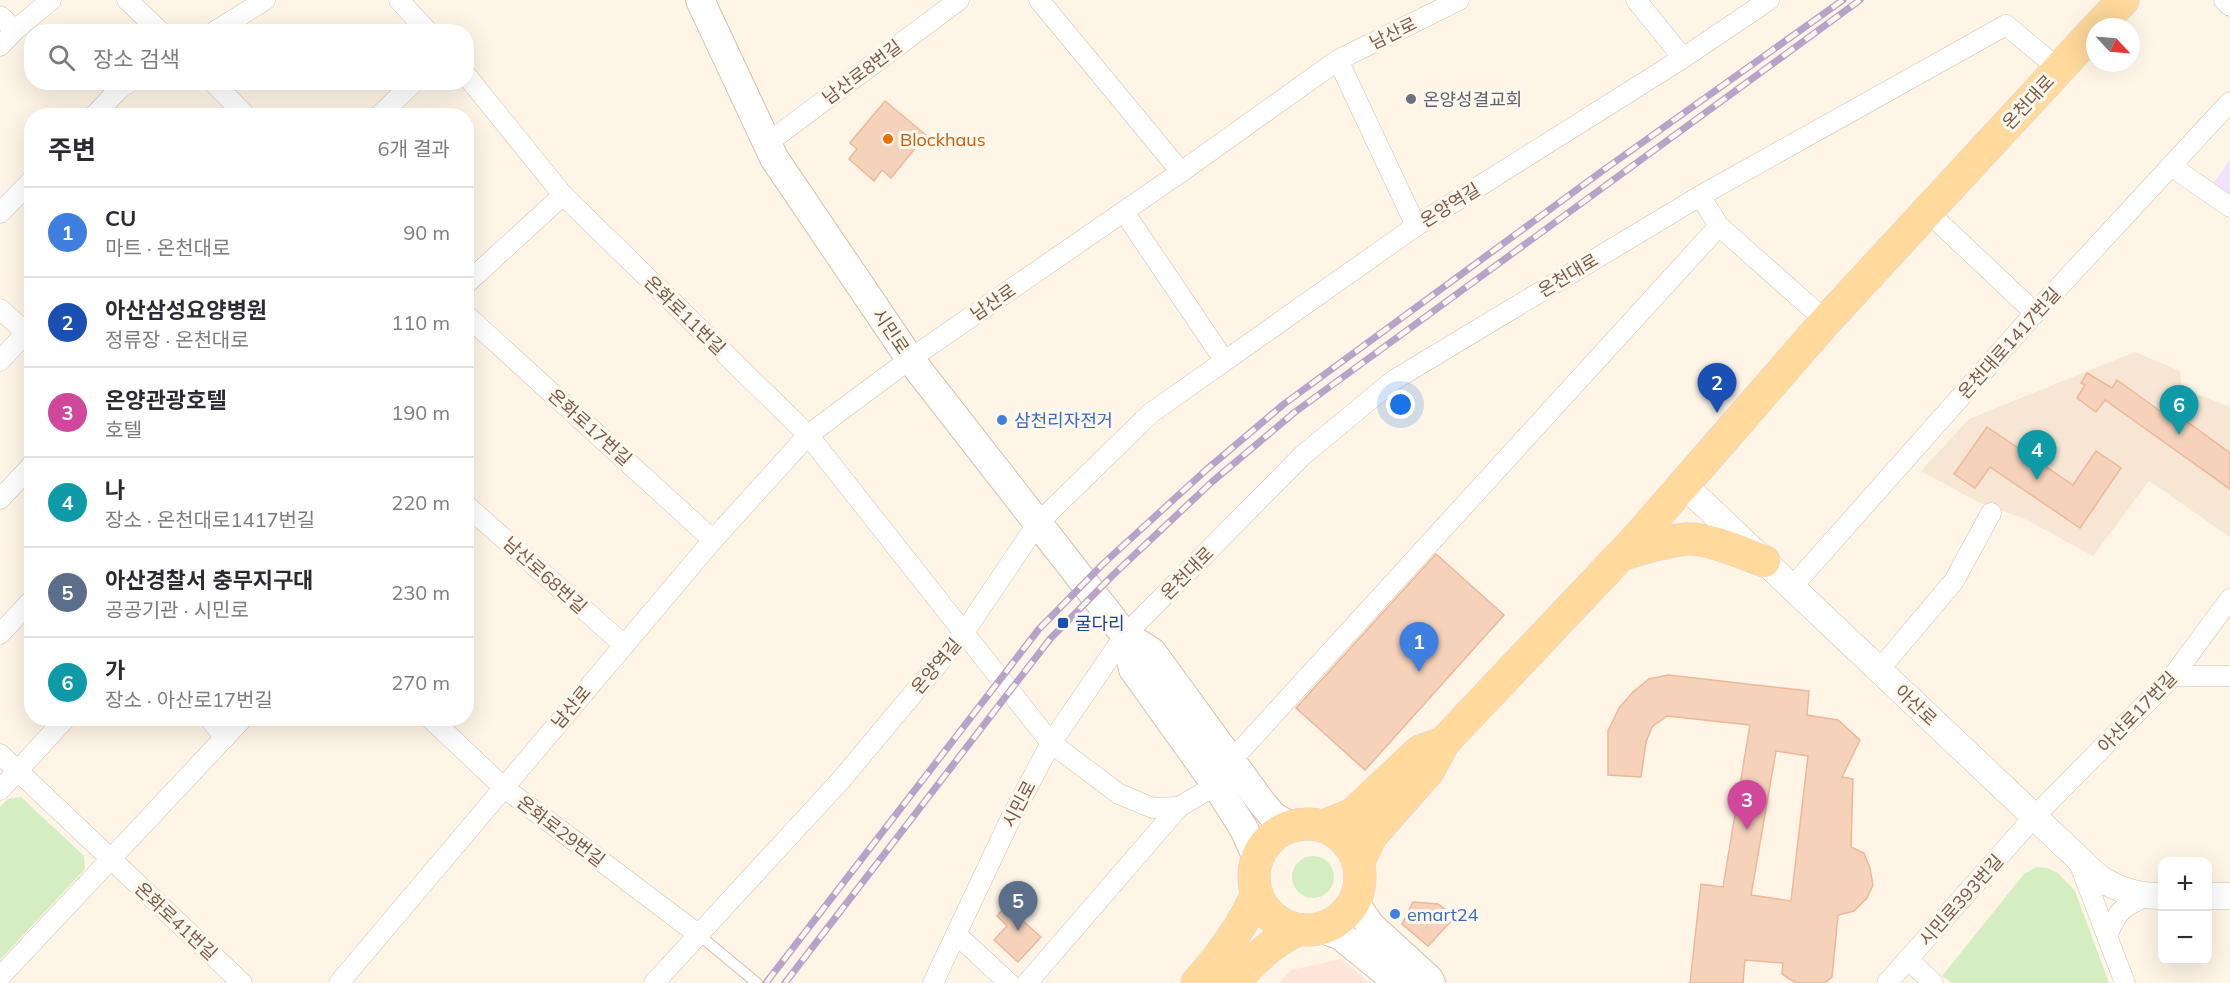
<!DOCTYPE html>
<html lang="ko">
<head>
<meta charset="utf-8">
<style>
	body { margin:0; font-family:Mulish,"Noto Sans KR",sans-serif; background:#f7f7f7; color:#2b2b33 }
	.controls { position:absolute; right:18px; bottom:18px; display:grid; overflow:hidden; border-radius:12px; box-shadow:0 6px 24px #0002 }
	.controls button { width:54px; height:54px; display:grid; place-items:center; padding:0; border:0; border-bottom:2px solid #e1e1e2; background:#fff; color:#2b2b33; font:30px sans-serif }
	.compass { position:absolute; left:2086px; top:18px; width:54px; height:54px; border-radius:50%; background:#fff; box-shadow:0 6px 24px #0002; rotate:116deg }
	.you { position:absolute; left:1401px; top:405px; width:21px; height:21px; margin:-15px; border:4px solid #fff; border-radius:50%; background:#1a73e8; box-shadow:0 0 0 9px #1a73e833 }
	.badge { display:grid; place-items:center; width:39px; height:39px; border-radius:50%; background:#db2777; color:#fff; font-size:20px; font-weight:700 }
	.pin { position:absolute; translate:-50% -50px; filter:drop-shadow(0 2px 3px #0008) }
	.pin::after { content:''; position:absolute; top:32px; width:21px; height:18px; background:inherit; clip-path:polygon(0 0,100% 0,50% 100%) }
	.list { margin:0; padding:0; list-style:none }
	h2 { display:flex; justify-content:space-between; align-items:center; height:78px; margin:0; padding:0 24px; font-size:26px }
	h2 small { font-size:20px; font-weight:400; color:#7c7c81 }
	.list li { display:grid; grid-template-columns:39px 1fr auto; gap:18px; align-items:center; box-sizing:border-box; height:90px; padding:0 24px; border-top:2px solid #e1e1e2 }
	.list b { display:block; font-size:22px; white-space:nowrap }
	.list p { margin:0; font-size:20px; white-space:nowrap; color:#7c7c81 }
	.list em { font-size:20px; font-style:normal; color:#7c7c81 }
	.icon { flex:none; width:33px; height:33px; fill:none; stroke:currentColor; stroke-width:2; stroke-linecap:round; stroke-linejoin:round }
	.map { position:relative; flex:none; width:2230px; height:983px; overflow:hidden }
	.search { position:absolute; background:#fff; box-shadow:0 6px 24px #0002; left:24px; top:24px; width:450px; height:66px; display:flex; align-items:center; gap:15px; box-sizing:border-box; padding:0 21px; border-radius:24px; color:#7c7c81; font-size:22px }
	.panel { position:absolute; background:#fff; box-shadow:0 6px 24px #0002; left:24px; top:108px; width:450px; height:618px; border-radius:24px }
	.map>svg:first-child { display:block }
</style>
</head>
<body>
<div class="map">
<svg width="2230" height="983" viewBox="0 0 2230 983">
	<rect width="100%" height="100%" fill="#fef5e6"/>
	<!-- residential -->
	<polygon fill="#f7e6d4" points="2135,352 2180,371 2182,388 2230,407 2230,537 2149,481 2093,556 2027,520 1978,502 1921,471 1969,419"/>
	<!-- commercial -->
	<polygon fill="#ffe4d9" points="1341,959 1369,983 1279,983 1291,970"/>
	<!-- education -->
	<polygon fill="#f2e2fb" points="2230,159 2230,197 2212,185"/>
	<!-- green -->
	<g fill="#d4eec2">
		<polygon points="21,797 84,856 85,869 0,960 0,807 8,799"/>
		<circle cx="1313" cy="877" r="21"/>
		<polygon points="2037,867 2047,868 2058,873 2075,891 2109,983 1952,983 1942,976 2024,874"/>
	</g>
	<!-- building -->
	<g fill="#f6d2bb" stroke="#ebb89a" stroke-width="1.5" fill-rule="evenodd">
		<polygon points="885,101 926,135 891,178 882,170 874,181 849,159 857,149 850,143"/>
		<polygon points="2087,373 2112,388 2117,380 2167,416 2171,410 2230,453 2230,489 2105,400 2096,412 2077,398 2085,385 2081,383"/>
		<polygon points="1987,427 2073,485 2096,451 2121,468 2080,528 1990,467 1975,488 1954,474"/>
		<polygon points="1436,554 1504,615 1365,770 1296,708"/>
		<path d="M 1668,675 L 1809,691 L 1807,715 L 1838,720 L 1860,740 L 1842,777 L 1853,779 L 1851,847 L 1864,853 L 1870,868 L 1873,885 L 1867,898 L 1854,911 L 1838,915 L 1832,977 L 1825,983 L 1796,983 L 1782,974 L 1783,963 L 1745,960 L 1743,983 L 1690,983 L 1701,884 L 1723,887 L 1750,725 L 1667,716 L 1652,727 L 1646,742 L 1641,777 L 1608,775 L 1608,731 L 1619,708 L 1633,692 L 1649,679 ZM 1776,751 L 1808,756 L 1791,901 L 1751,895 Z"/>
		<polygon points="1016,894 1033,909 1023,921 1041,937 1018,962 994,940 1007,926 997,916"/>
		<polygon points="1413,902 1438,904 1455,917 1428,946 1402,924"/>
	</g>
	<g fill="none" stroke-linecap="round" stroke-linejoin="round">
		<defs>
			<polyline id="service" points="699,935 757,983"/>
			<g id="minor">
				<polyline points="127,0 161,32"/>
				<polyline points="399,0 428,32"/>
				<polyline points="1039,0 1181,172"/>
				<polyline points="1636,0 1683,58"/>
				<polyline points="2224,0 2230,6"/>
				<polyline points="0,16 15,30"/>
				<polyline points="214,32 265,0"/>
				<polyline points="0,46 15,30 51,0"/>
				<polyline points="1338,60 1416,226"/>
				<polyline points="466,75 563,195 808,435 1051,743 1119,794 1153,808 1179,807"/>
				<polyline points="213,82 246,116"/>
				<polyline points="94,116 119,89 130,82"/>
				<polyline points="379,116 414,82"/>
				<polyline points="766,144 959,0"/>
				<polyline points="2171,166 2230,207"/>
				<polyline points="1700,196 1719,226 1826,321"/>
				<polyline points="1927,211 2035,313"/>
				<polyline points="1124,212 1224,360"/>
				<polyline points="0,213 32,180"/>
				<polyline points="466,284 563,195"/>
				<polyline points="0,309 32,338"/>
				<polyline points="466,315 713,540"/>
				<polyline points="0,361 32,326"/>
				<polyline points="0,499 32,465"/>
				<polyline points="466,505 624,645"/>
				<polyline points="1792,587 2035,313 2230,102"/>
				<polyline points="0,634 32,600"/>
				<polyline points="1879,670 1954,581 1991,513"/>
				<polyline points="2173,676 2230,676"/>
				<polyline points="209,718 225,738"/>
				<polyline points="430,718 503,787 699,935"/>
				<polyline points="0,754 242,983"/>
				<polyline points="1231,761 1719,226"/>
				<polyline points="0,790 66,718"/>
				<polyline points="2078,860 2125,983"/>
				<polyline points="956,934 1009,983"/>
				<path d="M 2107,936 C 2117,911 2123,906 2148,896"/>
				<polyline points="1908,959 1933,983"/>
				<polyline points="0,977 243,718"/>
				<polyline points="339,983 713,540 808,435 910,359 1181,172 1338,60 1459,0"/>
				<polyline points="654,983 841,780 963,634 1037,524 1151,413 1416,226 1683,58 1769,0"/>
				<polyline points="933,983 1010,820 1051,743 1125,635 1303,455 1394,380 1700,196 2006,25 2059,69"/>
				<polyline points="1027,983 1179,807 1216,785"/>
				<polyline points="1887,983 2034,817 2173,676 2230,599"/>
			</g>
			<g id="tertiary">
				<path d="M 1685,486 L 2099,878 C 2122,891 2136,896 2162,896"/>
				<polyline points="2208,896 2230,896"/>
			</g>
			<g id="secondary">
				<polyline points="700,0 774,158 910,359 1125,635 1152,652 1262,803 1273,816 1290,826"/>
				<polyline points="1125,635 1133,669 1216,785 1244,829 1257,858"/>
				<polyline points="1354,901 1370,925 1429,979 1431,983"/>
				<polyline points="1320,928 1341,936 1399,983"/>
			</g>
			<g id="primary">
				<polyline points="2098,27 2123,0"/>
				<path d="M 1623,554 C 1644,548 1665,541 1687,539 C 1709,538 1742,553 1764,561"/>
				<circle cx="1307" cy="877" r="53"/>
				<polyline points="1323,826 1353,814 1420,751 1437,745"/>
				<polyline points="1358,863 1371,836 1429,770 1444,742 1639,536 1826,321 2095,30"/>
				<path d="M 1197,983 C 1221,956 1242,927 1257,894"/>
				<path d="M 1233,983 C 1252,962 1272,941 1298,930"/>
			</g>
		</defs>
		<!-- service casing -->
		<use href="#service" stroke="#d4bead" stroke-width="12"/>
		<!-- minor casing -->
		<use href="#minor" stroke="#d4bead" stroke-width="21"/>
		<!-- tertiary casing -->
		<use href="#tertiary" stroke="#d4bead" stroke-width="27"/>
		<!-- secondary casing -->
		<use href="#secondary" stroke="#d8beaa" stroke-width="30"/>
		<!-- primary casing -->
		<use href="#primary" stroke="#ddd4cf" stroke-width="33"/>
		<!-- service -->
		<use href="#service" stroke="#fff" stroke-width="10"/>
		<!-- minor -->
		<use href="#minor" stroke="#fff" stroke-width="20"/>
		<!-- tertiary -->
		<use href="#tertiary" stroke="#fff" stroke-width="26"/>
		<!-- secondary -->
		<use href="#secondary" stroke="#fff" stroke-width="28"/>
		<!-- primary -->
		<use href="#primary" stroke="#ffda9c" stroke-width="32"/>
		<defs>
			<g id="rail">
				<polyline points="766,983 1039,629 1104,563 1206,470 1284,404 1605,169 1843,0"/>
				<polyline points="785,983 1050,639 1113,575 1213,481 1295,412 1860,0"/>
			</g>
		</defs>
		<!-- rail casing -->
		<use href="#rail" stroke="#b7a2ca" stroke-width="7"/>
		<!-- rail -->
		<use href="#rail" stroke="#fff8ee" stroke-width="4.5" stroke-dasharray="14" stroke-linecap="butt"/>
	</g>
	<!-- markers -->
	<circle fill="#6b7280" stroke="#fff8ee" stroke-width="2" cx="1411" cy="99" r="6"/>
	<circle fill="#e8710a" stroke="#fff8ee" stroke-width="2" cx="888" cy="139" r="6"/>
	<g fill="#3f7fe0" stroke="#fff8ee" stroke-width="2">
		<circle cx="1002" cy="420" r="6"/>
		<circle cx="1395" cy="914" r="6"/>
	</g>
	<rect fill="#1a4fb4" stroke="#fff8ee" stroke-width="2" x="1057" y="617" width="12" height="12" rx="3"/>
	<g text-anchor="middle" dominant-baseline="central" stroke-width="6" stroke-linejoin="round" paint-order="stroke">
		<!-- street labels -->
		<g font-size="18" fill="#7b5948" stroke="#fff8ee">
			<text transform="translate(1393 33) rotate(-26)">남산로</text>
			<text transform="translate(862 72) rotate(-37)">남산로8번길</text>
			<text transform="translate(2028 102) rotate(-47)">온천대로</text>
			<text transform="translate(1450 205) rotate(-32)">온양역길</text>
			<text transform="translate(1568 275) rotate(-31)">온천대로</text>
			<text transform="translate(993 302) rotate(-34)">남산로</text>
			<text transform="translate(685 315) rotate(44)">온화로11번길</text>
			<text transform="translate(891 331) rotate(56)">시민로</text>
			<text transform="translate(2009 343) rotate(-48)">온천대로1417번길</text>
			<text transform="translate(590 427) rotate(42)">온화로17번길</text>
			<text transform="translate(1187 573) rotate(-45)">온천대로</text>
			<text transform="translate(545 575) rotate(42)">남산로68번길</text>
			<text transform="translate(936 666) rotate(-50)">온양역길</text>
			<text transform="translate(1916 705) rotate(43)">아산로</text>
			<text transform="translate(571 707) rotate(-50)">남산로</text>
			<text transform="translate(2137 712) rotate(-46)">아산로17번길</text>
			<text transform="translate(1019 804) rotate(-62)">시민로</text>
			<text transform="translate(561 831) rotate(37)">온화로29번길</text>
			<text transform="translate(1961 900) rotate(-48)">시민로393번길</text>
			<text transform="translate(176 921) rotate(43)">온화로41번길</text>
		</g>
		<!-- worship labels -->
		<g font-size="18" fill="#5b616d" stroke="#fff8ee" text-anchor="start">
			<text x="1423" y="99">온양성결교회</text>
		</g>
		<!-- food labels -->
		<g font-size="18" fill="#c56008" stroke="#fff8ee" text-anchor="start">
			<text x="900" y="139">Blockhaus</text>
		</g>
		<!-- shop labels -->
		<g font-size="18" fill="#366cbe" stroke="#fff8ee" text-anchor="start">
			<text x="1014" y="420">삼천리자전거</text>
			<text x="1407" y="914">emart24</text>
		</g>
		<!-- transit labels -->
		<g font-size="18" fill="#164399" stroke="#fff8ee" text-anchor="start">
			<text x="1075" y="623">굴다리</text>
		</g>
	</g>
</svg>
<div class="controls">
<button>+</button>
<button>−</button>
</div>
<svg class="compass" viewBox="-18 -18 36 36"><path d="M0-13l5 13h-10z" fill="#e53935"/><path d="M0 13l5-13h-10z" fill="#7c7c81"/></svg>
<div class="you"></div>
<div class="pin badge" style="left:1419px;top:672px;background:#3f7fe0">1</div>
<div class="pin badge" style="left:1717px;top:413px;background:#1a4fb4">2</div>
<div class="pin badge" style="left:1747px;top:830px;background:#d1479c">3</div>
<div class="pin badge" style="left:2037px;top:480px;background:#0f9aa8">4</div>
<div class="pin badge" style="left:1018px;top:931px;background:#5c6f8a">5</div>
<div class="pin badge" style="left:2179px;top:435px;background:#0f9aa8">6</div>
<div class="search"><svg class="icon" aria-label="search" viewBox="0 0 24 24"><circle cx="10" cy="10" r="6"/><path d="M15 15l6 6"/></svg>장소 검색</div>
<section class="panel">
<h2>주변<small>6개 결과</small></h2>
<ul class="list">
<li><span class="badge" style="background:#3f7fe0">1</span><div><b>CU</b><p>마트 · 온천대로</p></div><em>90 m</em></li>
<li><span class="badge" style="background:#1a4fb4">2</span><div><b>아산삼성요양병원</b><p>정류장 · 온천대로</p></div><em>110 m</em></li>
<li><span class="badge" style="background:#d1479c">3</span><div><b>온양관광호텔</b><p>호텔</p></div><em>190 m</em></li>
<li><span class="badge" style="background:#0f9aa8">4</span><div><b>나</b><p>장소 · 온천대로1417번길</p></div><em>220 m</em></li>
<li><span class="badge" style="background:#5c6f8a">5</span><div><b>아산경찰서 충무지구대</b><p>공공기관 · 시민로</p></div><em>230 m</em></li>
<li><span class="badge" style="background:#0f9aa8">6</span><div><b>가</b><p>장소 · 아산로17번길</p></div><em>270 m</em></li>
</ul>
</section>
</div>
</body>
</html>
